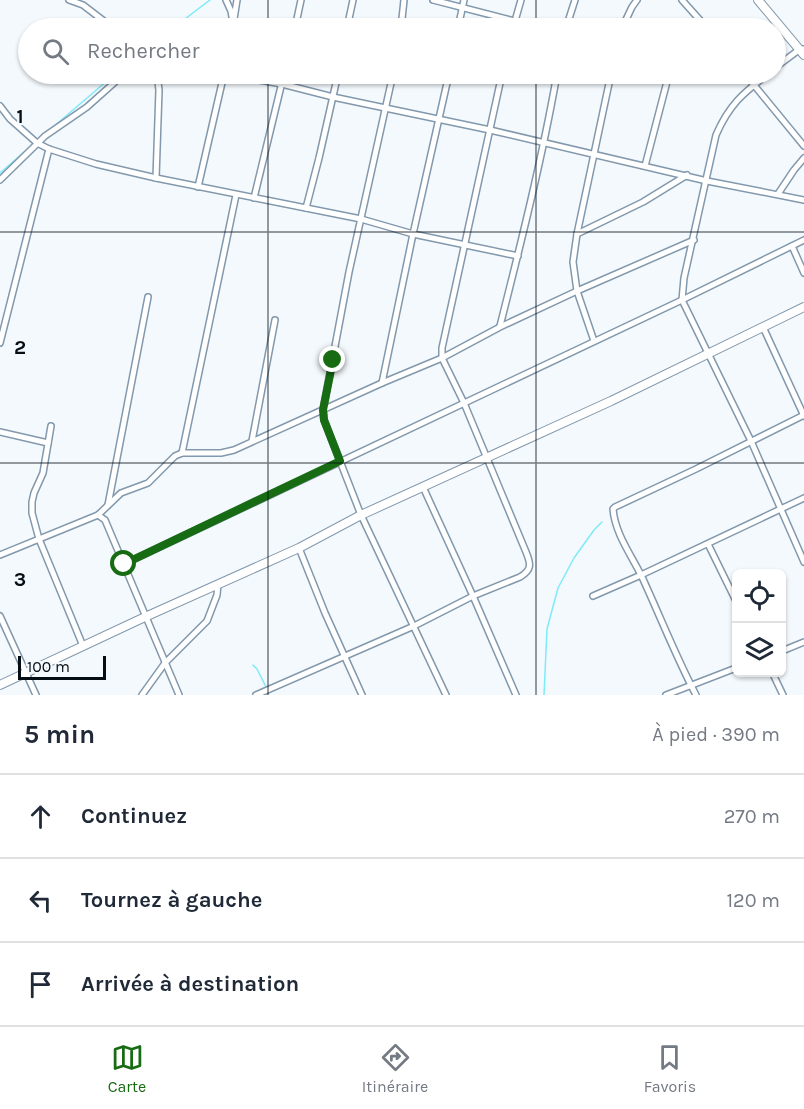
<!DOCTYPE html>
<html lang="fr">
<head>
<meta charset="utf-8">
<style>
	body { margin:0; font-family:Karla,sans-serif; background:#f2f2f3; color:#1f2937 }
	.controls { position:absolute; right:18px; bottom:18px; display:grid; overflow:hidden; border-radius:9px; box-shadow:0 2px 4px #0004 }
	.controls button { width:54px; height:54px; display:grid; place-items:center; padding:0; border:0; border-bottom:2px solid #e0e1e3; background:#fff; color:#1f2937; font:30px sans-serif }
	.scale { position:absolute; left:18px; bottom:15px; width:88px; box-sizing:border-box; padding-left:6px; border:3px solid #060e15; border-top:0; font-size:16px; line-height:21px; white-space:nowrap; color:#060e15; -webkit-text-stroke:4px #f4f9fd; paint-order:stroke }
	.stop { position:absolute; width:18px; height:18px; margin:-14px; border:4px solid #176c13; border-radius:50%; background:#fff }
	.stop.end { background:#176c13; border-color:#fff; box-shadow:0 2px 6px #0008 }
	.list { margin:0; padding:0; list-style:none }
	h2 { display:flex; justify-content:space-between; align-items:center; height:78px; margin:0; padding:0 24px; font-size:26px }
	h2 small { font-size:20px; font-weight:400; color:#747a83 }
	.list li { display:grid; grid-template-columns:39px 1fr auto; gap:18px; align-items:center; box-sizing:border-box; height:84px; padding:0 24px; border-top:2px solid #e0e1e3 }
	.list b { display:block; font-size:22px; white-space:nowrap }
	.list em { font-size:20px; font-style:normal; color:#747a83 }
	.icon { flex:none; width:33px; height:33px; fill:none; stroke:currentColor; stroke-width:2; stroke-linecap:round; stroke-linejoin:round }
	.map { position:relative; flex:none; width:804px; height:695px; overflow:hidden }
	.search { position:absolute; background:#fff; box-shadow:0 2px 4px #0004; left:18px; right:18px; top:18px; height:66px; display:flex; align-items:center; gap:15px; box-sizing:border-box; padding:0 21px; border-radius:33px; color:#747a83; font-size:22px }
	.sheet { height:330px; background:#fff }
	nav { display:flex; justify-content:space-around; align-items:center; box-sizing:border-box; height:84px; border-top:2px solid #e0e1e3; background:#fff; font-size:16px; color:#747a83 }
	nav a { display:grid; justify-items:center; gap:3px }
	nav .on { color:#176c13 }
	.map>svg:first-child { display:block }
</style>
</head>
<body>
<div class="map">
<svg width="804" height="695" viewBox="0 0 804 695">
	<rect width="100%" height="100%" fill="#f4f9fd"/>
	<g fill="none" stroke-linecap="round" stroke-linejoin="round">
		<!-- stream -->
		<g stroke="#7eebf8" stroke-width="1.5">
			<polyline points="173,28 210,0"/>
			<polyline points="52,128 115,74"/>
			<polyline points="0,173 30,147"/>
			<polyline points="253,665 257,669 266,687"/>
			<polyline points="544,695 547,629 558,588 574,558 594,530 602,522"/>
		</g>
		<defs>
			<g id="minor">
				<polyline points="69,0 83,5 113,28"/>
				<polyline points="226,0 231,11 234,28"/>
				<polyline points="433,0 542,28"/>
				<polyline points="682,0 707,28"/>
				<polyline points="234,19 237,0"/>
				<polyline points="295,28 301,0"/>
				<polyline points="347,28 353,0"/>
				<polyline points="401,28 404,0"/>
				<polyline points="458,28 464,0"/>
				<polyline points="513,28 521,0"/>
				<polyline points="566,28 575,0"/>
				<polyline points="622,28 632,7 637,0"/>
				<polyline points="776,67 800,49 804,49"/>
				<polyline points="225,74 282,84 333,97 490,130 707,181 804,200"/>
				<polyline points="393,74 349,272 323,410 324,420 361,515 446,695"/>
				<polyline points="745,74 804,146"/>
				<path d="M 768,74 C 743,93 729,105 716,135 L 684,278 L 682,300 L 751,441 L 804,562"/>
				<polyline points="0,106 10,119 37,143 49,149 96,164 156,178 361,219 413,234 518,256"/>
				<polyline points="645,166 669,74"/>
				<polyline points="156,178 159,90 157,74"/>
				<polyline points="0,180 45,136 87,107 124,74"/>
				<polyline points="198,187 224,74"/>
				<polyline points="778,194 794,170 804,158"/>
				<polyline points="254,198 284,74"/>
				<polyline points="306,208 319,158 338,74"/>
				<polyline points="577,234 643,202 687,175"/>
				<polyline points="792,246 804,273"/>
				<path d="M 500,326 C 521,243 542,159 557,74"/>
				<polyline points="763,327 804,416"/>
				<polyline points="594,341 577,291 573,262 577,234 611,74"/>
				<polyline points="0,343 49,149"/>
				<polyline points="382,383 413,234 449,74"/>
				<polyline points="51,426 43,473 34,493 32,502 32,513 39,539 83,646"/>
				<polyline points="0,432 48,443"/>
				<polyline points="252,441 275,320"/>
				<polyline points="182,453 236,195"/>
				<polyline points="423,487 473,596 516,695"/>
				<polyline points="108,505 148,297"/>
				<polyline points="98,515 105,520 179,695"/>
				<polyline points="708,544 736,601"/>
				<polyline points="299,548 325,613 362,695"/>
				<polyline points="0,555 98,515 121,493 148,483 175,456 182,453 221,453 234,450 382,383 442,358 500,327 577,291 694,240"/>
				<polyline points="124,564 682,300 804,240"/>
				<polyline points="593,596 641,575 804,498"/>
				<polyline points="0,616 36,695"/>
				<polyline points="782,651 804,642"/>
				<polyline points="772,672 783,695"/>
				<polyline points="142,695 165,663 207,621 217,595 218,584"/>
				<path d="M 256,695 L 414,626 L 473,596 L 520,577 C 532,570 531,564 526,552 L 464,403 L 442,358 L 442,348 L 502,74"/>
				<polyline points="666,695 736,668"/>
				<path d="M 696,695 C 676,657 660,616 642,577 C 632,556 615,534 613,509 L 615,507 L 696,469 L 804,415"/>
			</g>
			<g id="secondary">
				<polyline points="758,0 804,55"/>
				<polyline points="0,685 145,617 299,548 361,515 611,401 804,307"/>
			</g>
		</defs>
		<!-- minor casing -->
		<use href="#minor" stroke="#8298ac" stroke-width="8"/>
		<!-- secondary casing -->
		<use href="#secondary" stroke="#8298ac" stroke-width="10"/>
		<!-- minor -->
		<use href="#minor" stroke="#fff" stroke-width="5"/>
		<!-- secondary -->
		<use href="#secondary" stroke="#fff" stroke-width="8"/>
	</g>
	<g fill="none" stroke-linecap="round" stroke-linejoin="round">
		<!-- route -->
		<polyline stroke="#176c13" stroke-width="8" points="124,564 340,461 324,420 323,410 333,360"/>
	</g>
	<!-- grid -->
	<path fill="none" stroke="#060e15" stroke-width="1.5" stroke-opacity="0.55" d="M 268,0 L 268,28M 536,0 L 536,28M 268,74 L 268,695M 536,74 L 536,695M 0,232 L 804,232M 0,463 L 804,463"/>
	<g font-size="20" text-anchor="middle" font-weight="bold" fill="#060e15" stroke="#f4f9fd" stroke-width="4.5" stroke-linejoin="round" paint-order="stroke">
		<text x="20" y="123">1</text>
		<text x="20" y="354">2</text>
		<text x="20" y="586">3</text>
	</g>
</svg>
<div class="controls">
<button><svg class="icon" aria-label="locate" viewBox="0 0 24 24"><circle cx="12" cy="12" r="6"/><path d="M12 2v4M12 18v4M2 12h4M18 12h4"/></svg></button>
<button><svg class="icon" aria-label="layers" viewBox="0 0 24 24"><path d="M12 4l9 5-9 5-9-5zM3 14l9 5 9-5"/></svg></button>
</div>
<div class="scale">100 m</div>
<div class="stop" style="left:124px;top:564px"></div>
<div class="stop end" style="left:333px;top:360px"></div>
<div class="search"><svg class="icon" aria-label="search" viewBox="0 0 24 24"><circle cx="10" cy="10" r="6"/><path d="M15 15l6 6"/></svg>Rechercher</div>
</div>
<section class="sheet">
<h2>5 min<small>À pied · 390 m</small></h2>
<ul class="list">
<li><svg class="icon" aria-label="ahead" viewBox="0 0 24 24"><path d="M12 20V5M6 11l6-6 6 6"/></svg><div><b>Continuez</b></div><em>270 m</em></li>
<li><svg class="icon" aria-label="left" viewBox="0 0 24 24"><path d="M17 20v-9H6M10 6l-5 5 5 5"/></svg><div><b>Tournez à gauche</b></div><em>120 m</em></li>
<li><svg class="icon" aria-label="arrive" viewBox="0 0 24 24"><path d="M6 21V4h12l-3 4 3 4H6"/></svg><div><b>Arrivée à destination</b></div></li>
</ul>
</section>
<nav>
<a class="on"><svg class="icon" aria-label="map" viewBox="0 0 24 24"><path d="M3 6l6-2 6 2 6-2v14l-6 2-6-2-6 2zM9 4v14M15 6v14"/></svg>Carte</a>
<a><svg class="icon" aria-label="directions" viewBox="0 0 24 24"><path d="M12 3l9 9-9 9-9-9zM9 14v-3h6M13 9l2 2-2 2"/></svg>Itinéraire</a>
<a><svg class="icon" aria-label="saved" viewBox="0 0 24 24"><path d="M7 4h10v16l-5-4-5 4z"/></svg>Favoris</a>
</nav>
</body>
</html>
